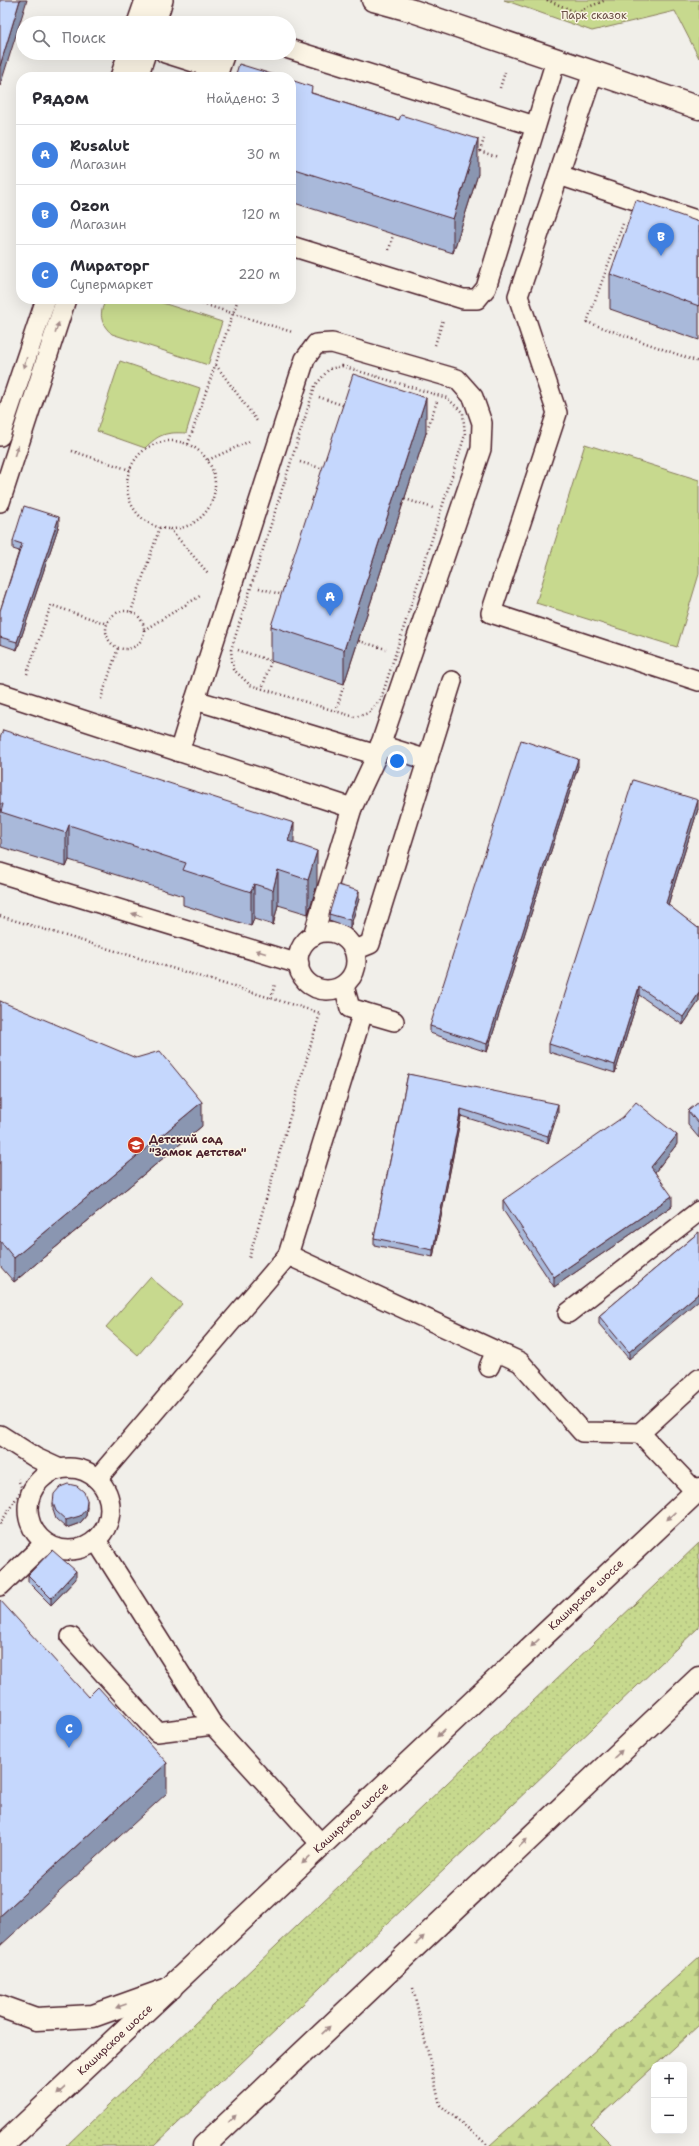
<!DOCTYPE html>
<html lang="ru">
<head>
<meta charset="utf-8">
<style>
	body { margin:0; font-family:"Shantell Sans",sans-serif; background:#f2f2f3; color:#2b2b33 }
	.controls { position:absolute; right:12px; bottom:12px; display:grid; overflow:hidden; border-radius:8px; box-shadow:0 4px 16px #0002 }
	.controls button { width:36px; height:36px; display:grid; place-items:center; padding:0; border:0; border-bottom:1px solid #e1e1e2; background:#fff; color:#2b2b33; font:20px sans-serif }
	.you { position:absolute; left:397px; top:761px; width:14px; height:14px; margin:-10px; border:3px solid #fff; border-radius:50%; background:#1a73e8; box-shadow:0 0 0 6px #1a73e833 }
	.badge { display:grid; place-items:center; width:26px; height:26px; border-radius:50%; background:#0f766e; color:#fff; font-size:13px; font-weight:700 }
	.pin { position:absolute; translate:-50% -33px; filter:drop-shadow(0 1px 2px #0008) }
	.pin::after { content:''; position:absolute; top:21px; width:14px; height:12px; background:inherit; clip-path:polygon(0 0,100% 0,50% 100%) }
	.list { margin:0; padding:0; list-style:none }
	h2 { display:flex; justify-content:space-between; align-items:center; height:52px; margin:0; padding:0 16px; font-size:17px }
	h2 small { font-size:13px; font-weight:400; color:#7c7c81 }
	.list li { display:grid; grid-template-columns:26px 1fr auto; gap:12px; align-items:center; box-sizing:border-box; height:60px; padding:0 16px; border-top:1px solid #e1e1e2 }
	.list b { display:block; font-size:15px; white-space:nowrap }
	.list p { margin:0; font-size:13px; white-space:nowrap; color:#7c7c81 }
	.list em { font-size:13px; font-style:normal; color:#7c7c81 }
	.icon { flex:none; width:22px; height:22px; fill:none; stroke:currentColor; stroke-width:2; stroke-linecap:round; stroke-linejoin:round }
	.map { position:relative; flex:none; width:699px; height:2146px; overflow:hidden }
	.search { position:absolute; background:#fff; box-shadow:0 4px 16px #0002; left:16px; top:16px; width:280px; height:44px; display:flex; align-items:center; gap:10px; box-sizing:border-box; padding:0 14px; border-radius:22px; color:#7c7c81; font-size:15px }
	.panel { position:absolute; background:#fff; box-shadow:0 4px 16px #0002; left:16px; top:72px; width:280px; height:232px; border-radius:16px }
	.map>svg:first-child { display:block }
</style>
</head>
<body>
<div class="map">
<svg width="699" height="2146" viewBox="0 0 699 2146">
	<defs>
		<pattern id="grass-dots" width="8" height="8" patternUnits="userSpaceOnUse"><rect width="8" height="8" fill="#c7d98e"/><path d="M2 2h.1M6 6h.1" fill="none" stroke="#acba7b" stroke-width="1.8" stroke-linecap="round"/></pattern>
		<pattern id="forest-firs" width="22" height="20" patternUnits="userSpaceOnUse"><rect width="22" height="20" fill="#c7d98e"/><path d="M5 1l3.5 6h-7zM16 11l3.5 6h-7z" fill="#acba7b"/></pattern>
	</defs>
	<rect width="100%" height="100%" fill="#f1efea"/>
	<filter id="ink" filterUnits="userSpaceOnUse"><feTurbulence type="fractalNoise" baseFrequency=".025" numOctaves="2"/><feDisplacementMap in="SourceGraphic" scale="8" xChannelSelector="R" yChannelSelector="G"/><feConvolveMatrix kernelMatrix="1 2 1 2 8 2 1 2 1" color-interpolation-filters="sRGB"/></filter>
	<g filter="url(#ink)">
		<!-- grass -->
		<polygon fill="url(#grass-dots)" stroke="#887c5c" points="699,1543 699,1627 154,2146 66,2146"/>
		<!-- forest -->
		<polygon fill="url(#forest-firs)" stroke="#887c5c" points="699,1957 699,2025 591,2124 613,2146 489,2146"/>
		<!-- park -->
		<g fill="#c7d98e" stroke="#887c5c">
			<polygon points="504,0 699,0 699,58 675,11 592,31"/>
			<path d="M 107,299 L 150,299 L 222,322 L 208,365 L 112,334 C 100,324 98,312 107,299 Z"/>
			<path d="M 120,361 L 200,388 L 186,433 C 166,432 159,434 145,448 L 97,431 Z"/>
			<polygon points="585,444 699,480 699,574 677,647 536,603"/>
			<polygon points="150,1277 182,1304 138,1355 106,1327"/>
		</g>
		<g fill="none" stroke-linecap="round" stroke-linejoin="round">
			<defs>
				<g id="service">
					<polyline points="137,23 145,0"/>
					<polyline points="156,23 163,0"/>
					<polyline points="289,49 535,126"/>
					<polyline points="165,53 219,70 217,77"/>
					<polyline points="219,70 225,53"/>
					<polyline points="593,73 518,296 557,413 491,613 699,681"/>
					<polyline points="120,77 128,53"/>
					<polyline points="138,77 146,53"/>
					<polyline points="559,175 699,221"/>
					<polyline points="291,246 463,299 477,299 486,288 556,60"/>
					<polygon points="332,343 457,379 473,397 482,423 481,449 377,755 195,700 305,359 316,344"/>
					<polyline points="0,436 46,299"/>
					<polyline points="0,502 66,299"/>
					<polyline points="0,693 352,808"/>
					<polyline points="380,745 428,760"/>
					<polyline points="179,752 195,700"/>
					<polyline points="0,873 299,964"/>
					<circle cx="327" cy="961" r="29"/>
					<polyline points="313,936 352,808 377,755"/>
					<polyline points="355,950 370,944 452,681"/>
					<polyline points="363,1012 394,1021"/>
					<polyline points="288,1255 363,1012 350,1008 344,986"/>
					<polyline points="568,1313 699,1211"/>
					<polyline points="489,1367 496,1351"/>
					<polyline points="640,1433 696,1492"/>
					<polyline points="0,1435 36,1458 60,1469"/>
					<circle cx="69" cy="1509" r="41"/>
					<polyline points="97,1479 288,1255 520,1362 582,1432 640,1433 699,1379"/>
					<polyline points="96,1540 213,1725 322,1845"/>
					<polyline points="0,1586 45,1543"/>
					<polyline points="71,1637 157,1732 213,1725"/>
				</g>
				<g id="minor">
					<polyline points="373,0 413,11 699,108"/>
					<polyline points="0,2006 36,2019 93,2016 171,1988"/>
				</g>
				<g id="trunk">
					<polyline points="2,2146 699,1489"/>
					<polyline points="204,2146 699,1678"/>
				</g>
			</defs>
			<!-- service casing -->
			<use href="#service" stroke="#4a1f2b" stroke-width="22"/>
			<!-- minor casing -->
			<use href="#minor" stroke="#4a1f2b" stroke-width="25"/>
			<!-- trunk casing -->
			<use href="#trunk" stroke="#4a1f2b" stroke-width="25"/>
			<!-- path -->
			<g stroke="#4a1f2b" stroke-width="2.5" stroke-dasharray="1 3" stroke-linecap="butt">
				<polyline points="547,0 576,12 606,0"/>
				<polyline points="500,88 505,72"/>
				<polyline points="476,150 498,157"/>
				<polyline points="480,151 484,139"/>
				<polyline points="623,224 587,322 699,362"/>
				<polyline points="389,250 393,235"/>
				<polyline points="187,299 292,332"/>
				<polyline points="435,345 443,320"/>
				<polyline points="216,365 257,421"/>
				<polygon points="342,366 447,398 463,413 465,435 381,699 369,713 355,717 250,685 233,669 231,650 315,386 329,369"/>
				<polyline points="319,397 345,406"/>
				<polyline points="426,433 437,401"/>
				<circle cx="171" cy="485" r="44"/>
				<polyline points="188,444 238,299"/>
				<polyline points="72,451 130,470"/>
				<polyline points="208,460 250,441"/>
				<polyline points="300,462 324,469"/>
				<polyline points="405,499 433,508"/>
				<polyline points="170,529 208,573"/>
				<polyline points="259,588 283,595"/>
				<circle cx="125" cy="630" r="19"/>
				<polyline points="131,612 160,527"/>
				<polyline points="144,630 200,596"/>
				<polyline points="359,641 386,649"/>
				<polyline points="238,650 271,661 262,689"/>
				<polyline points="27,674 51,605 107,624"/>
				<polyline points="101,699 118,648"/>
				<polyline points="336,711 344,684"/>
				<polyline points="0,916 320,1013 249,1258"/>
				<polyline points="271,998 275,984"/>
				<polyline points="0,1524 22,1489 18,1479"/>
				<polyline points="413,1988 440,2105 489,2146"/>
			</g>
			<!-- service -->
			<use href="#service" stroke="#fcf5e5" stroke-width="19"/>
			<!-- minor -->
			<use href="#minor" stroke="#fcf5e5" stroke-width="22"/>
			<!-- trunk -->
			<use href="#trunk" stroke="#fcf5e5" stroke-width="22"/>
		</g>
		<!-- wall -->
		<g fill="#a9b9da" stroke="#4a1f2b">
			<polygon points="291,80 312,93 399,120 478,174 453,253 291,202"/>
			<polygon points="699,222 699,340 610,309 610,274"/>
			<polygon points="426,433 344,684 271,661 271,626"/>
			<polygon points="59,525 17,650 0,644 0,611 19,551 13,549 13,541"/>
			<polygon points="0,738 294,843 317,885 308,914 278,905 273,925 254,919 251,926 183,905 183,896 69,860 66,867 1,847 1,839 0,838"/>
			<polygon points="578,766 487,1052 430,1033 430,1026"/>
			<polygon points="698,809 668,905 698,928 699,927 699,1001 683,1025 639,995 615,1073 549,1052 549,1044"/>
			<polygon points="359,899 350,928 329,921 329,914"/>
			<polygon points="0,1001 202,1126 14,1282 0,1266"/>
			<polygon points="408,1074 558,1112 548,1143 461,1116 433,1257 374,1245 374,1238"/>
			<polygon points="699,1102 699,1138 688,1125 688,1111"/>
			<polygon points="677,1144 655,1172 672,1206 554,1287 503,1210 503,1200"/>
			<polygon points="699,1232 629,1359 599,1324 599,1316"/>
			<polygon points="53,1503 87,1507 86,1516 80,1523 66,1528 56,1519 53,1510"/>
			<polygon points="28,1575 76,1579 51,1605 28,1582"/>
		</g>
		<!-- shaded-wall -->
		<g fill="#8a96b1" stroke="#4a1f2b">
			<polygon points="20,0 27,0 0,86 0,66"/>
			<polygon points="478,139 478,174 453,253 453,219"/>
			<polygon points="426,398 426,433 344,684 344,650"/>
			<polygon points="59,517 59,525 17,650 17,642"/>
			<polygon points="578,759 578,766 487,1052 487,1044"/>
			<polygon points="698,800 698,809 666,911 666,903"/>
			<polygon points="294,823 294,857 288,841"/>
			<polygon points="69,825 69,860 66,867 66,833"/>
			<polygon points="317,851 317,885 308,914 308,880"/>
			<polygon points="278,870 278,905 273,925 273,890"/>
			<polygon points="254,884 254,919 251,926 251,892"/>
			<polygon points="359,891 359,899 350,928 350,920"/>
			<polygon points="639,987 639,995 615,1073 615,1065"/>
			<polygon points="699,993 699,1001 683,1025 683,1017"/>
			<polygon points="202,1102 202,1126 14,1282 14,1258"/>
			<polygon points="558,1104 558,1112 548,1143 548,1136"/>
			<polygon points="461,1109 461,1116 433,1257 433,1250"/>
			<polygon points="677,1135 677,1144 651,1177 651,1167"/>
			<polygon points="672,1196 672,1206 554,1287 554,1277"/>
			<polygon points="699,1293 699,1300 629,1359 629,1352"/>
			<polygon points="87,1500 87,1507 86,1516 80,1523 66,1528 66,1520"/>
			<polygon points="76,1571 76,1579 51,1605 51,1598"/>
			<polygon points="167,1763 167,1793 0,1946 0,1916"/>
		</g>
		<!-- building -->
		<g fill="#c5d7fd" stroke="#4a1f2b">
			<polygon points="0,0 20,0 0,66"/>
			<polygon points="239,64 281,77 235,77"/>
			<polygon points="291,80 312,87 311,93 399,120 401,115 478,139 453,219 291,168"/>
			<polygon points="636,200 699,222 699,306 610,274"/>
			<polygon points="353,374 426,398 344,650 271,626"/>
			<polygon points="24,506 59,517 17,642 0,637 0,611 22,544 13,541"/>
			<polygon points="3,730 294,823 288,841 317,851 308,880 278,870 273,890 254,884 251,892 183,870 186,863 69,825 66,833 1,812 3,804 0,804 0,738"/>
			<polygon points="521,740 578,759 487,1044 430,1026"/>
			<polygon points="633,780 698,800 666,903 698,928 699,927 699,993 683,1017 639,987 615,1065 549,1044"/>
			<polygon points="338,885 359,891 350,920 329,914"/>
			<polygon points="0,1001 136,1058 160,1051 202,1102 14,1258 0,1241"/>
			<polygon points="408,1074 558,1104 548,1136 461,1109 433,1250 374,1238"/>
			<polygon points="636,1102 677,1135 651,1167 672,1196 554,1277 503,1200 623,1117"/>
			<polygon points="699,1102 699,1124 688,1111"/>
			<polygon points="699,1232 699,1293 629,1352 599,1316"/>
			<polygon points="68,1484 77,1486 84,1492 87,1500 86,1509 80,1516 66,1520 56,1511 53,1503 54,1494 60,1487"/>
			<polygon points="52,1550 76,1571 51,1598 28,1575"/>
			<polygon points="0,1600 88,1697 98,1687 167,1763 0,1916"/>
		</g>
		<!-- one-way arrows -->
		<defs><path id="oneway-solid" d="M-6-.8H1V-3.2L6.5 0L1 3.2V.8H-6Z"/></defs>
		<g fill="#a38a88">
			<use href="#oneway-solid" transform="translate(57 328) rotate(-72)"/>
			<use href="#oneway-solid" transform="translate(25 363) rotate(108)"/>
			<use href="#oneway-solid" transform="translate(16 451) rotate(-72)"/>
			<use href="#oneway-solid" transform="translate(137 915) rotate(-163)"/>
			<use href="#oneway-solid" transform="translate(261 952) rotate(-163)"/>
			<use href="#oneway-solid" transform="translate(671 1516) rotate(137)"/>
			<use href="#oneway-solid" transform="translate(535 1643) rotate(137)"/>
			<use href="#oneway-solid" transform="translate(441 1733) rotate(137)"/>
			<use href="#oneway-solid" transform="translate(618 1754) rotate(-43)"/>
			<use href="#oneway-solid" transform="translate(523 1843) rotate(-43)"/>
			<use href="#oneway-solid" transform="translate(306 1860) rotate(137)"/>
			<use href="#oneway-solid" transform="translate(420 1940) rotate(-43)"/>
			<use href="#oneway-solid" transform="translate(121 2006) rotate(160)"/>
			<use href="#oneway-solid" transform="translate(326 2030) rotate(-44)"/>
			<use href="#oneway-solid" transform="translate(61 2091) rotate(137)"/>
			<use href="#oneway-solid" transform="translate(232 2119) rotate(-44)"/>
		</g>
	</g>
	<!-- icons -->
	<defs>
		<symbol id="school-disc" viewBox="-11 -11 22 22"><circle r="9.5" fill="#c8321e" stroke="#fcf5e5"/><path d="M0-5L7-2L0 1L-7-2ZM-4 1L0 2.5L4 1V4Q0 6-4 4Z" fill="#fff"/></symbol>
	</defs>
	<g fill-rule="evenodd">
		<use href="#school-disc" x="126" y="1135" width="20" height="20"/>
	</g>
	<g text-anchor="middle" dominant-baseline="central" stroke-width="3" stroke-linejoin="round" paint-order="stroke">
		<!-- park labels -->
		<g font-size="11" fill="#694e44" stroke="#fcf5e5">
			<text x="594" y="15">Парк сказок</text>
		</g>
		<!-- poi labels -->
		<g font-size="11" font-weight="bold" fill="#4a1f2b" stroke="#fcf5e5" text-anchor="start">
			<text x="149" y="1139">Детский сад<tspan x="149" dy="13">"Замок детства"</tspan></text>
		</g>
		<!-- street labels -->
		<g font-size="11" fill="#4a1f2b" stroke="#fcf5e5">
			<text transform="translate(586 1595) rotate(-43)">Каширское шоссе</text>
			<text transform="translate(351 1818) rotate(-43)">Каширское шоссе</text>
			<text transform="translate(115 2040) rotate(-43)">Каширское шоссе</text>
		</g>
	</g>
</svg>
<div class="controls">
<button>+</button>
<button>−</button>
</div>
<div class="you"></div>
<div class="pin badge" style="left:330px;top:616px;background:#3f7fe0">A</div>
<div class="pin badge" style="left:661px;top:256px;background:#3f7fe0">B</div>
<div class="pin badge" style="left:69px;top:1748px;background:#3f7fe0">C</div>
<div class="search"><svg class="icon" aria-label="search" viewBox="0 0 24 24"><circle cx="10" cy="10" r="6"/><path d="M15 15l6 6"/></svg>Поиск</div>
<section class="panel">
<h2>Рядом<small>Найдено: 3</small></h2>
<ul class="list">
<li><span class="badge" style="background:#3f7fe0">A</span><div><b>Rusalut</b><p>Магазин</p></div><em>30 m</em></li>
<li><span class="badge" style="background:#3f7fe0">B</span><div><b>Ozon</b><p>Магазин</p></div><em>120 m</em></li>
<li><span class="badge" style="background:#3f7fe0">C</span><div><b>Мираторг</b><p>Супермаркет</p></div><em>220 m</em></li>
</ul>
</section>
</div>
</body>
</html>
